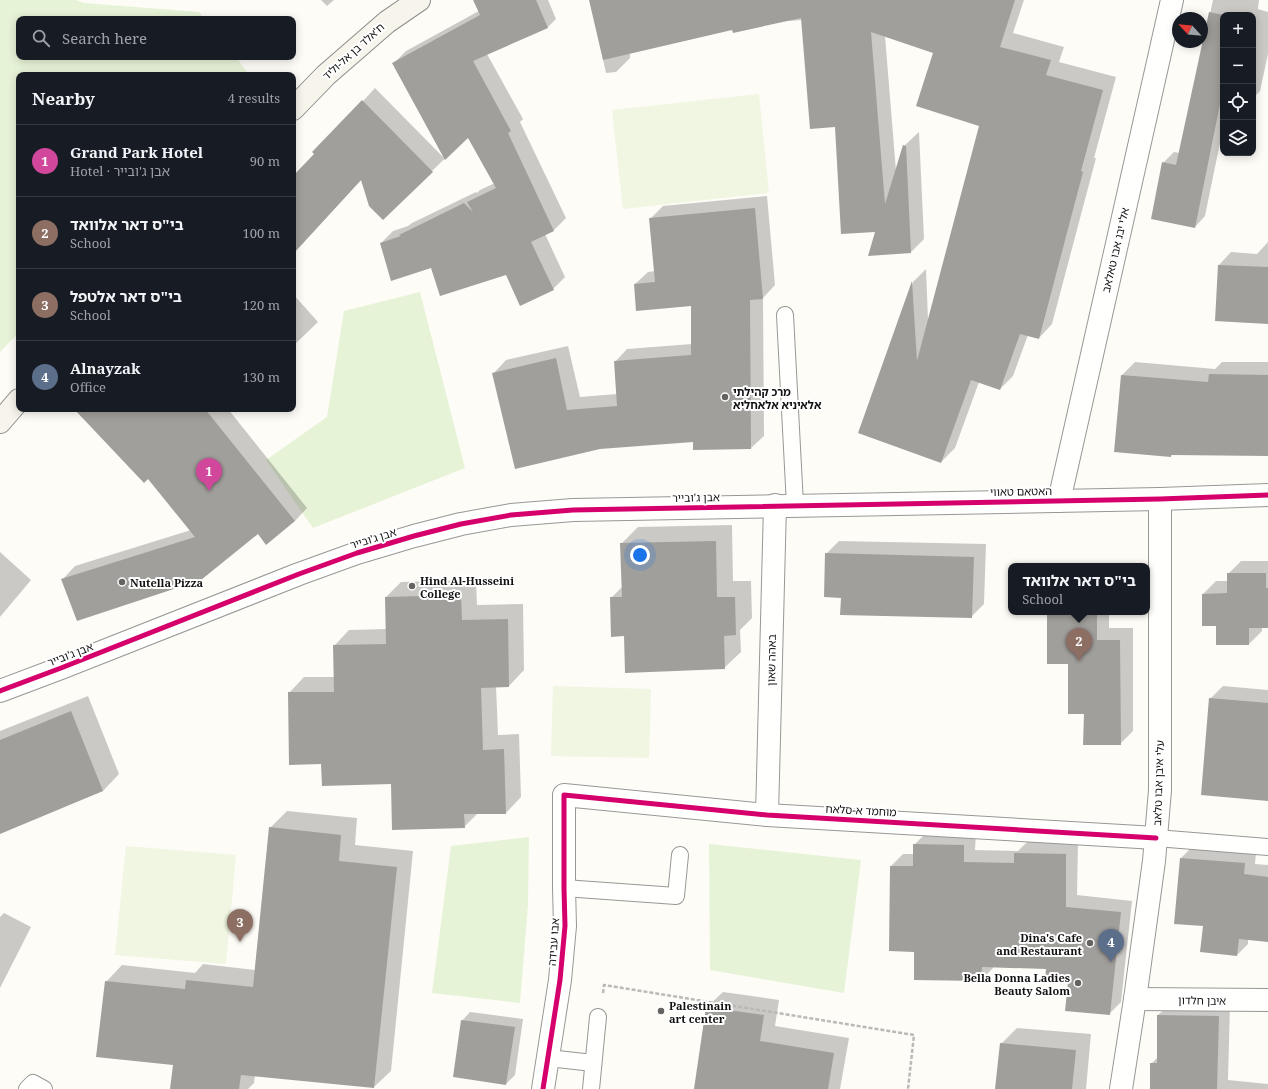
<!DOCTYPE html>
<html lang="en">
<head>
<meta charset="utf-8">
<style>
	body { margin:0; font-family:"Noto Serif","Noto Sans Hebrew",serif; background:#242831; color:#f1f3f6 }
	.controls { position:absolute; right:12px; top:12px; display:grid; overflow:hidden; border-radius:8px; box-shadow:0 2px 10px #0003 }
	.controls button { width:36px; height:36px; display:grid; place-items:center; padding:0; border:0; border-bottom:1px solid #363941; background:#171b24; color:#f1f3f6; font:20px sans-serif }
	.compass { position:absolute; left:1172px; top:12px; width:36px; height:36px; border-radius:50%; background:#171b24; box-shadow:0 2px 10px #0003; rotate:296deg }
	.you { position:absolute; left:640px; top:555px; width:14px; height:14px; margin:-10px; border:3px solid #fff; border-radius:50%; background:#1a73e8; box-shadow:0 0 0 6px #1a73e833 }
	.badge { display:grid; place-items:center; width:26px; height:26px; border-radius:50%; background:#0b8043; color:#fff; font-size:13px; font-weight:700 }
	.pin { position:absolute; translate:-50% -33px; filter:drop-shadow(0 1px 2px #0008) }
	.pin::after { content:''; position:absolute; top:21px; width:14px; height:12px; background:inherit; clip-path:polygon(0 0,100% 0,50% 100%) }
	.popup { position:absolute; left:1008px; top:563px; width:142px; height:52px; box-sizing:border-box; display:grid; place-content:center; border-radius:8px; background:#171b24; filter:drop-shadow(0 1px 3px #0005); font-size:13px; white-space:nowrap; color:#9ea1a6 }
	.popup b { font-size:15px; color:#f1f3f6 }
	.popup::after { content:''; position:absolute; left:50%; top:100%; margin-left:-8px; border:8px solid transparent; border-top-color:#171b24 }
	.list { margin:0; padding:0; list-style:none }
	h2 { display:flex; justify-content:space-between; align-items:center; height:52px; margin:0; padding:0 16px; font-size:17px }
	h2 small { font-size:13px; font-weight:400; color:#9ea1a6 }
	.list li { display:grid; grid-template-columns:26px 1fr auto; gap:12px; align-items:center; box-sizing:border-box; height:72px; padding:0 16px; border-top:1px solid #363941 }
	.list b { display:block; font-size:15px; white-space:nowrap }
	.list p { margin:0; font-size:13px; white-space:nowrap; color:#9ea1a6 }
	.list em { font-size:13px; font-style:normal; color:#9ea1a6 }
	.icon { flex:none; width:22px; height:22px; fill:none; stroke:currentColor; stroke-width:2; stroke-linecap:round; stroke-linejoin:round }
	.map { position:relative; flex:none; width:1268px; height:1089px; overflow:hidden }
	.search { position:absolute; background:#171b24; box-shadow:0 2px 10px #0003; left:16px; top:16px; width:280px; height:44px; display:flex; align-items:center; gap:10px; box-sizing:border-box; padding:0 14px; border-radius:8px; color:#9ea1a6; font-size:15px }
	.panel { position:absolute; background:#171b24; box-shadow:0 2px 10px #0003; left:16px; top:72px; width:280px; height:340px; border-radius:8px }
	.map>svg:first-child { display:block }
</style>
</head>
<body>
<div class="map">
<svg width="1268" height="1089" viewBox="0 0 1268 1089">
	<rect width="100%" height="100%" fill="#fdfcf7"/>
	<!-- green -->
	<g fill="#e7f3d7">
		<polygon points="0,0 76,0 84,3 199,12 205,19 19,19 19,57 236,57 249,75 19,75 19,332 0,352"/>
		<polygon points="420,292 465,468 313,528 266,460 327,417 344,311"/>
		<polygon points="529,837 528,905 520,1003 432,993 451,846"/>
		<polygon points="709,844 861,860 844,993 710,970"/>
	</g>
	<!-- pitch -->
	<g fill="#f0f6e1">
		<polygon points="759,94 769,193 623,209 612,110"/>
		<polygon points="553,686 651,689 649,758 551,756"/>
		<polygon points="126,846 236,855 226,964 115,955"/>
	</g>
	<!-- shadow -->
	<g fill="#0003">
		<polygon points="321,0 334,0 327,6"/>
		<polygon points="486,0 548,0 556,19 548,27 487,54 523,119 520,122 566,218 554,230 545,234 565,277 553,289 506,274 432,267 381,243 393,231 408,226 412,223 476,192 477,193 480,190 495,183 468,136 432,171 362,179 293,254 293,178 375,88 444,158 394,63 406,51 488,6"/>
		<polygon points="590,0 1024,0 1013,33 1064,47 1059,62 1116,77 1094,158 1096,158 1052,324 1039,338 1028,335 1013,376 1000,389 979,382 955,448 941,462 859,433 913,282 926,269 928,320 981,125 934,52 885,36 896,171 904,146 919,132 924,239 911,252 877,231 836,126 802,20 775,22 733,29 630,53 630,58 616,72 606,73"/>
		<polygon points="1213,0 1259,0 1258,9 1268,12 1268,54 1260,91 1253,98 1253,15 1223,15 1223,136 1221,138 1205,216 1195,227 1163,163 1174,152 1180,153"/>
		<polygon points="767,196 775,285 763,298 764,436 751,448 694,449 694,441 600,448 494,373 506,360 568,346 580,397 617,394 615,362 627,349 692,344 692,305 635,284 648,272 655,271 650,219 663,206"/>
		<polygon points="1268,242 1268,323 1219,265 1231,252 1257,254"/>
		<polygon points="293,294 318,322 293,346"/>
		<polygon points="1135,362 1215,369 1222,362 1268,362 1268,455 1173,454 1171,456 1115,451 1122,375"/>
		<polygon points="76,409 228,409 307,508 295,521 258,532 63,579 75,566 191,530 148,477"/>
		<polygon points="732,525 733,581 751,581 752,618 740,630 741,652 724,668 625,635 611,598 623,586 621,544 638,527"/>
		<polygon points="839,541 986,544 984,604 971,617 842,597 826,554"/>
		<polygon points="0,552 31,580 0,617"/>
		<polygon points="1241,561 1268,561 1268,627 1262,627 1262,631 1249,644 1217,625 1203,594 1216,581 1228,581 1228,574"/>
		<polygon points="476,580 477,605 523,604 524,670 509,686 496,686 498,735 519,734 521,797 506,813 478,813 464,827 392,783 322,763 289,693 304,677 335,677 334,646 349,630 387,629 386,597 401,582"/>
		<polygon points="1048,612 1109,612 1109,628 1133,628 1133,731 1120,744 1085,713 1069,663"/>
		<polygon points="1223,686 1268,690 1268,800 1210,699"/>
		<polygon points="88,696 119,774 103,791 0,832 0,731"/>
		<polygon points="287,811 357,818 355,845 413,851 391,1071 374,1087 255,1075 254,1083 248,1089 171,1089 174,1064 106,982 122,965 195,973 203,964 255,970 270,828"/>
		<polygon points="926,833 976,833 975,850 1018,851 1027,842 1078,842 1077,895 1132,901 1121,1002 1109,1014 1069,981 1047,968 993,967 993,968 981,980 915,951 891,866 903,854 914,854 914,845"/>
		<polygon points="1192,847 1256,853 1255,864 1268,865 1268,941 1248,939 1248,944 1237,955 1204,925 1181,858"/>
		<polygon points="4,913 31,927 0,988 0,917"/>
		<polygon points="723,992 779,1000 775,1026 849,1038 840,1089 695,1089 707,1007"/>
		<polygon points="1170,1004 1230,1005 1228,1080 1268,1084 1268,1089 1151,1089 1151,1064 1158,1057 1158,1015"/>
		<polygon points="470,1012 523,1019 515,1075 506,1084 462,1021"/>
		<polygon points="1017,1028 1091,1034 1086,1089 996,1089 1001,1044"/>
	</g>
	<!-- building -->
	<g fill="#a19f9c">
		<polygon points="473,0 536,0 548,28 473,61 511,131 508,133 554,231 531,242 554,290 520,306 506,275 440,296 431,268 391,281 380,243 401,236 399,235 464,203 473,212 467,202 496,188 468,138 445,160 392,63 480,15"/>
		<polygon points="589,0 1015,0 1000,47 1051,60 1046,75 1103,90 1081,171 1083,172 1039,339 1020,334 1000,390 971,380 941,463 858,433 912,281 917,361 979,126 916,106 933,53 871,32 885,204 903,145 906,146 911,253 868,256 875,232 841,234 835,127 810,129 801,18 733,33 732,30 603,60"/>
		<polygon points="1209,12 1224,15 1223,15 1223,89 1195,228 1151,219 1162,162 1176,165"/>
		<polygon points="362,100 433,172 383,220 369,206 361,180 293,254 293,176 314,154 312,152"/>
		<polygon points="755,208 763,299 750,300 751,449 693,450 693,442 600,449 515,469 492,373 556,358 567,410 617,406 614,361 691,355 691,306 636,311 634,284 655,282 649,218"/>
		<polygon points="1218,265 1268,267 1268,324 1215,321"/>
		<polygon points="1209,374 1268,375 1268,456 1171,455 1171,457 1114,452 1121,375 1208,382"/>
		<polygon points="74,409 205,409 295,521 266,545 258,534 201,580 77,621 61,579 195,537 148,479 144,483"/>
		<polygon points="716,541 717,597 735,597 736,635 724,636 725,669 625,673 624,636 611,637 610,597 622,597 620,543"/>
		<polygon points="825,553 974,557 972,618 840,615 841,598 824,597"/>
		<polygon points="1227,573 1266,573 1266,588 1268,588 1268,628 1249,628 1249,645 1216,645 1216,626 1202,626 1202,594 1227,593"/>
		<polygon points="461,595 462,620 508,619 509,687 481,688 483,750 504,749 506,814 464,814 465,828 392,830 391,784 322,786 321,764 289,765 288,692 334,692 333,645 386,644 385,597"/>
		<polygon points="1047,612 1097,612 1097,640 1120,640 1121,745 1083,745 1084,714 1068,714 1068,664 1047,664"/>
		<polygon points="1209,698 1268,703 1268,801 1201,795"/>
		<polygon points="71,711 103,791 0,834 0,740"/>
		<polygon points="269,827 341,835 339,861 397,867 374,1088 241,1075 239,1089 170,1089 173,1065 96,1057 105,981 185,989 186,980 253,987"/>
		<polygon points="913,844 964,845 964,862 1014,863 1014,853 1066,854 1066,907 1121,912 1110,1015 1065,1011 1068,982 1045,980 1046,969 982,967 981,981 914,980 914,952 889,951 890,866 913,866"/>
		<polygon points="1180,858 1245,863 1244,874 1268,877 1268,942 1239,939 1237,956 1200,952 1203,926 1174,924"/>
		<polygon points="706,1007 764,1015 760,1041 834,1053 828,1089 694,1089"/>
		<polygon points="1157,1015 1219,1016 1217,1089 1150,1089 1150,1063 1157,1063"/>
		<polygon points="461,1020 515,1027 506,1085 453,1077"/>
		<polygon points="1000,1043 1076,1050 1072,1089 995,1089"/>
	</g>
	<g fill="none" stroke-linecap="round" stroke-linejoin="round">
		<defs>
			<g id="lane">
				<polyline points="785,315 795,505"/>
				<polyline points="1156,838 1268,847"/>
				<polyline points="564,888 676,896 680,855"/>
				<polyline points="548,1058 593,1063"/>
				<polyline points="27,1089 33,1083 44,1089"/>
				<polyline points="591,1089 598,1017"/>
			</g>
			<g id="street">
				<polyline points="1059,501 1172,0"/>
				<polyline points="0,691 61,668 299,574 357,553 414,536 461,524 511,515 573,510 1160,499 1268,495"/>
				<polyline points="767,815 775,505"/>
				<polyline points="1135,999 1268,1000"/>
				<polyline points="543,1089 560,980 565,926 564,888 564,795 767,815 1156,838"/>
				<polyline points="1121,1089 1135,999 1154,861 1160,790 1160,499"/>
			</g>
			<g id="secondary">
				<polyline points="293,109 326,75 387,22 419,0"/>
				<polyline points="0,422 19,400"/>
			</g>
		</defs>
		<!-- lane casing -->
		<use href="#lane" stroke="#979795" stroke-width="18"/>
		<!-- street casing -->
		<use href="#street" stroke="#979795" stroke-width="24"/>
		<!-- secondary casing -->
		<use href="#secondary" stroke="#8e8d8b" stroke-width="24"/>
		<!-- path -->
		<polyline stroke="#b9b9b8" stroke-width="2.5" stroke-dasharray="4 2" stroke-linecap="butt" points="603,993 604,985 914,1035 908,1089"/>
		<!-- lane -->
		<use href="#lane" stroke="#fffffe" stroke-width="16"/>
		<!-- street -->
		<use href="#street" stroke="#fffffe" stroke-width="22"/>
		<!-- secondary -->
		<use href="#secondary" stroke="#f6f4eb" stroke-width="22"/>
		<defs>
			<g id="cycleway">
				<polyline points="0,691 61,668 299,574 357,553 414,536 461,524 511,515 573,510 1160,499 1268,495"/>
				<polyline points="543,1089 560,980 565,926 564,888 564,795 767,815 1156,838"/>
			</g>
		</defs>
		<!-- cycleway casing -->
		<use href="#cycleway" stroke="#fff" stroke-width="8"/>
		<!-- cycleway -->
		<use href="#cycleway" stroke="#d6006c" stroke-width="5"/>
	</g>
	<!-- markers -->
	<g fill="#646362" stroke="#fff" stroke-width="1.5">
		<circle cx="725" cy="397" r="4"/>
		<circle cx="122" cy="582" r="4"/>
		<circle cx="412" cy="586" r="4"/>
		<circle cx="1090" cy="943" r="4"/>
		<circle cx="1078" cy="983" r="4"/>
		<circle cx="661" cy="1011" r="4"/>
	</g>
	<g text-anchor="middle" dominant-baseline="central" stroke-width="4" stroke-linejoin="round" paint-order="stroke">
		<!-- street labels -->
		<g font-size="11" fill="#111" stroke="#fff">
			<text transform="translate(353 51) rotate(-42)">ח'אלד בן אל-וליד</text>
			<text transform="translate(1115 250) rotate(-77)">אלי יבנ אבו טאלאב</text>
			<text transform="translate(1021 491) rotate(-1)">האטאם טאווי</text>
			<text transform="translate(696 497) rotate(-1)">אבן ג'ובייר</text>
			<text transform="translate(373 538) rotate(-17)">אבן ג'ובייר</text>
			<text transform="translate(70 654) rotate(-21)">אבן ג'ובייר</text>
			<text transform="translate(771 660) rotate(-89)">באהה שאון</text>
			<text transform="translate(1158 783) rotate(-88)">עלי איבן אבו טלאב</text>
			<text transform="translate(861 810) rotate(3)">מוחמד א-סלאח</text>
			<text transform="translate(553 942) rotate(-86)">אבו עבידה</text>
			<text transform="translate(1202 1000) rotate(1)">איבן חלדון</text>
		</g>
		<!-- poi labels -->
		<g font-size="11" font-weight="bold" fill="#111" stroke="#fff" text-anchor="start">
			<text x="733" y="391">מרכ קהילתי<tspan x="733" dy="13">אלאיניא אלאחליא</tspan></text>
			<text x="420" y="580">Hind Al-Husseini<tspan x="420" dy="13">College</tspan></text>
			<text x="130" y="582">Nutella Pizza</text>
			<text x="1082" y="937" text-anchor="end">Dina's Cafe<tspan x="1082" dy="13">and Restaurant</tspan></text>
			<text x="1070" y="977" text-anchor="end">Bella Donna Ladies<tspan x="1070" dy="13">Beauty Salom</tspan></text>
			<text x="669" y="1005">Palestinain<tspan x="669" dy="13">art center</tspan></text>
		</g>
	</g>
</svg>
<div class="controls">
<button>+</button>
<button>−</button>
<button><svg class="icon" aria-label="locate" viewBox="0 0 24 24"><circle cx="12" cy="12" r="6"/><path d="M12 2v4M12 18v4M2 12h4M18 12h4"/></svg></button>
<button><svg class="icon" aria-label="layers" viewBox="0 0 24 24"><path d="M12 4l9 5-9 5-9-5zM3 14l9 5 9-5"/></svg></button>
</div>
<svg class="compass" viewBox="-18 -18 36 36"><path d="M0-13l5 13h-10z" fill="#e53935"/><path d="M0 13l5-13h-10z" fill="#9ea1a6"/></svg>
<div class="you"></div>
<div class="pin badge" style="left:209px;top:491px;background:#d1479c">1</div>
<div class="pin badge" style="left:1079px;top:661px;background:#8d6e63">2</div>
<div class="popup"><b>בי&quot;ס דאר אלוואד</b>School</div>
<div class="pin badge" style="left:240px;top:942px;background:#8d6e63">3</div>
<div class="pin badge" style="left:1111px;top:962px;background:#5c6f8a">4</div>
<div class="search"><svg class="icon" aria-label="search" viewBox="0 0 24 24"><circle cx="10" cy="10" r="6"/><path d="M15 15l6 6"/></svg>Search here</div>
<section class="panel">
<h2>Nearby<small>4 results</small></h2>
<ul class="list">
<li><span class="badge" style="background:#d1479c">1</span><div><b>Grand Park Hotel</b><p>Hotel · אבן ג'ובייר</p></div><em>90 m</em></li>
<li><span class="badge" style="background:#8d6e63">2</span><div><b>בי&quot;ס דאר אלוואד</b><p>School</p></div><em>100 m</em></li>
<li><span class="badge" style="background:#8d6e63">3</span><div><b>בי&quot;ס דאר אלטפל</b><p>School</p></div><em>120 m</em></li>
<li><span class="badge" style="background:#5c6f8a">4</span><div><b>Alnayzak</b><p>Office</p></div><em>130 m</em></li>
</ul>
</section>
</div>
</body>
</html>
